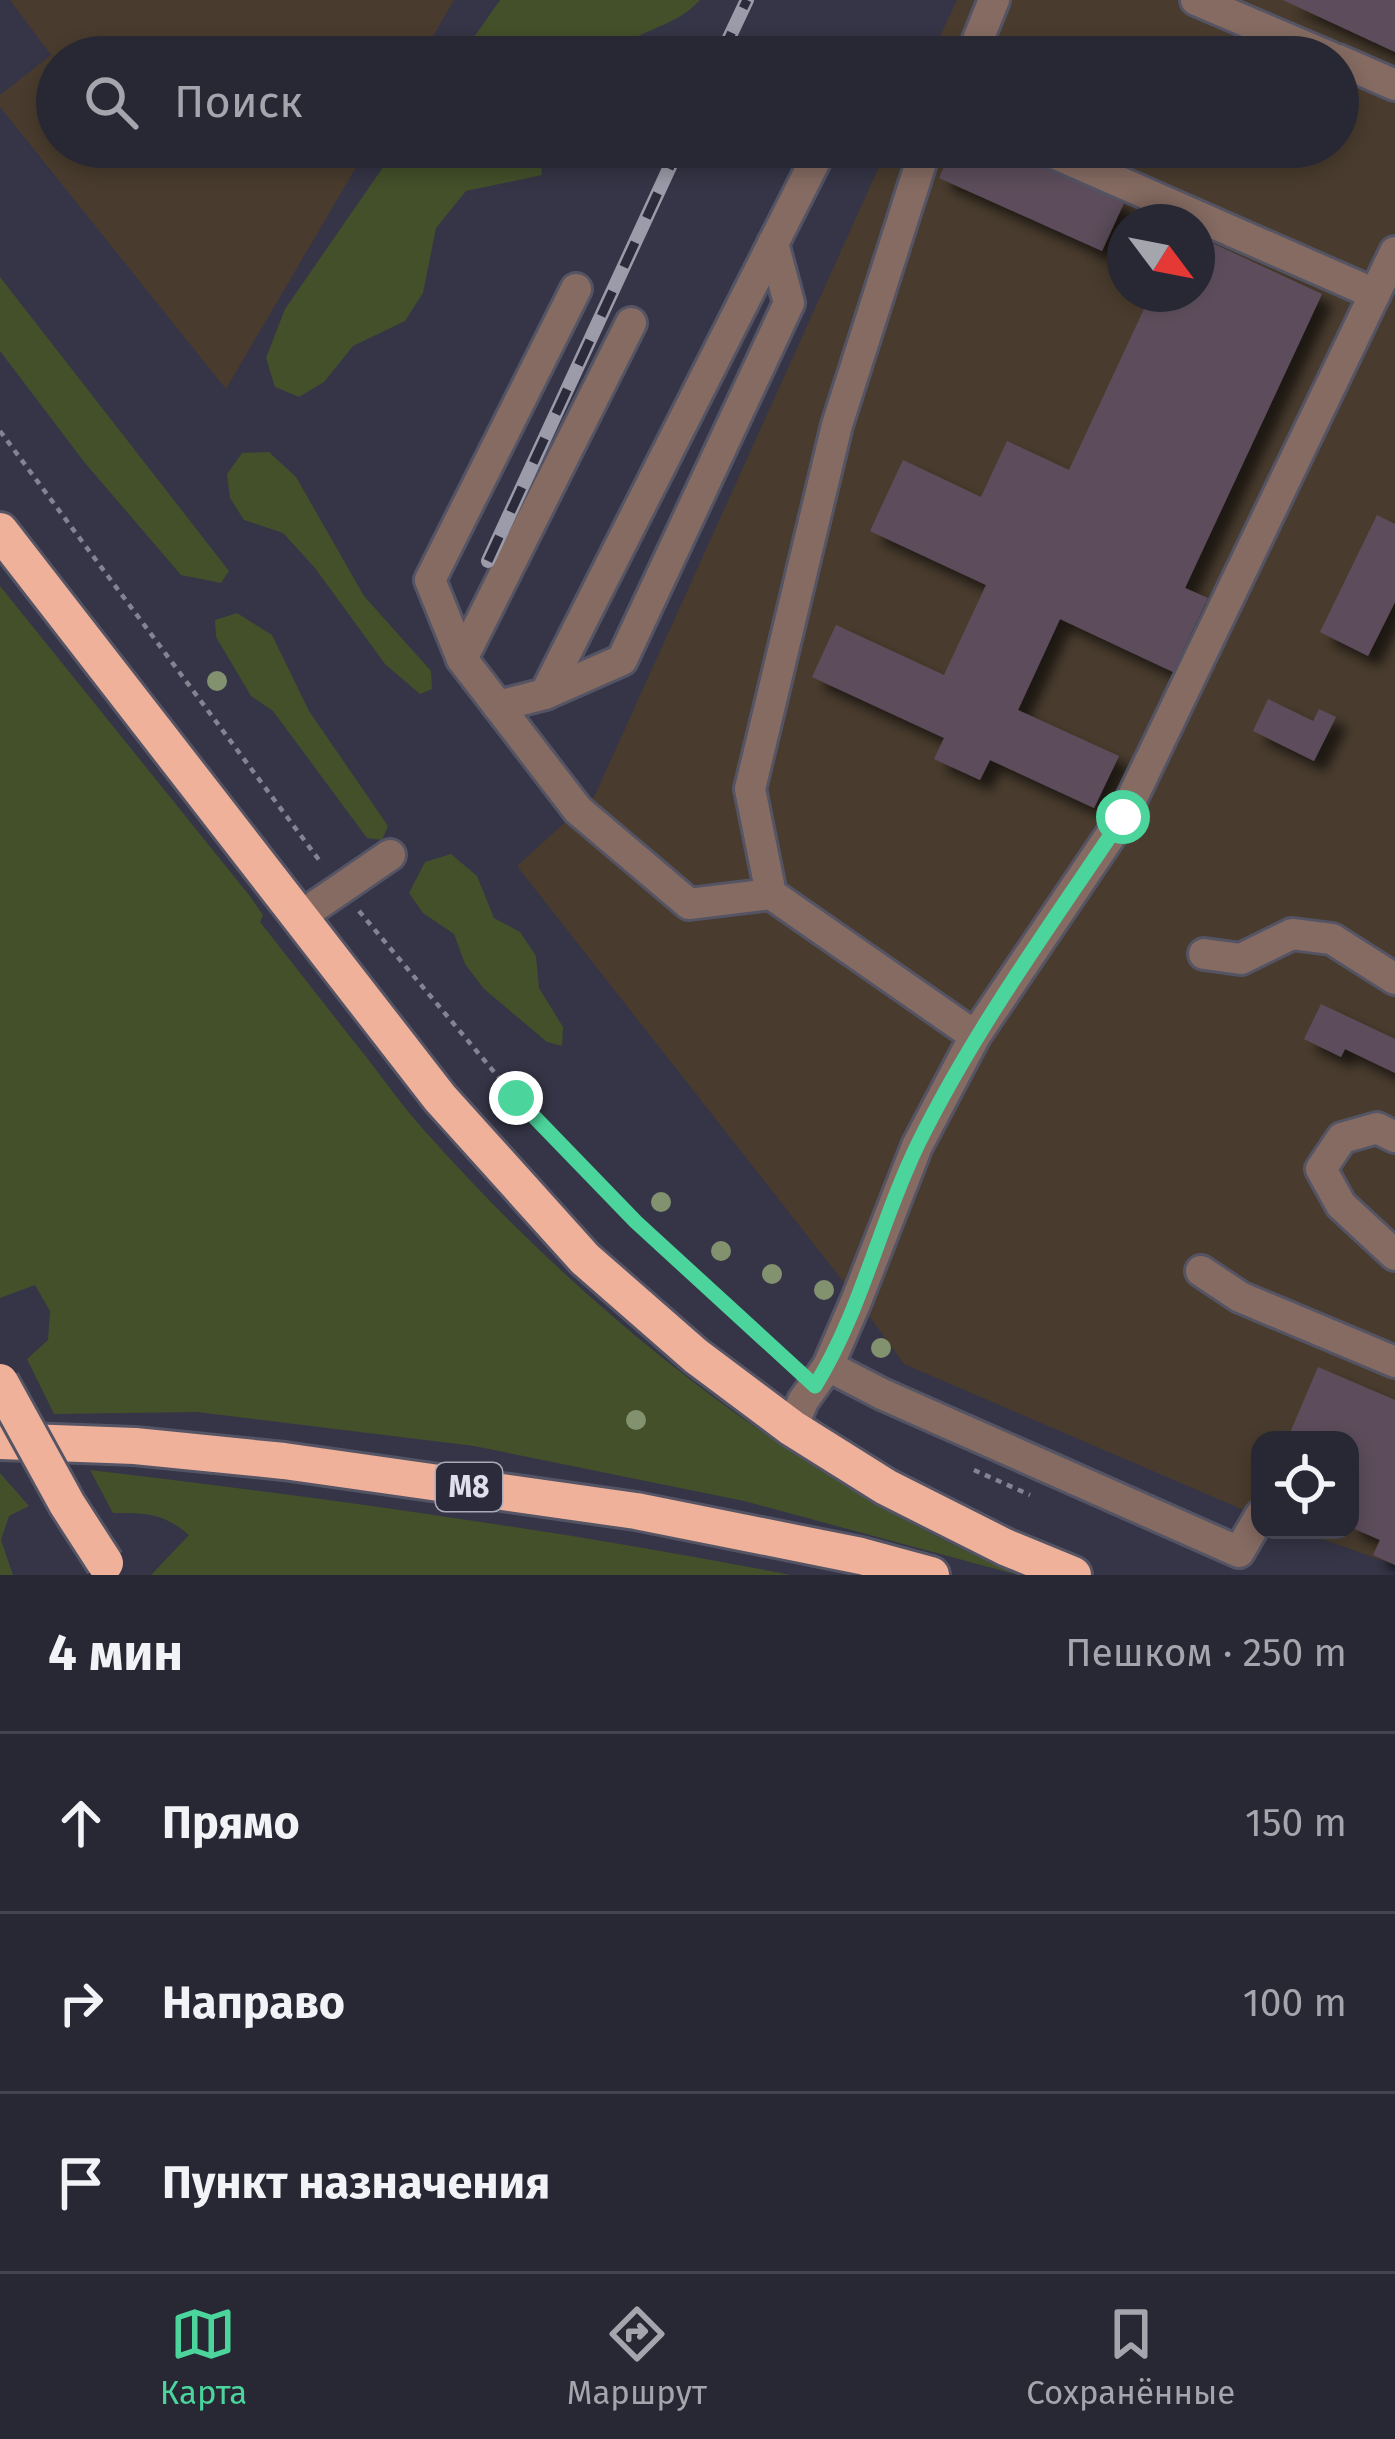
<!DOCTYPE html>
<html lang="ru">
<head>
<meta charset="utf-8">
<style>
	body { margin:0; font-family:"Fira Sans",sans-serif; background:#343441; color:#f1f3f6 }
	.controls { position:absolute; right:36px; bottom:36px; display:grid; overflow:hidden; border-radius:24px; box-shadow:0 6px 18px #0003 }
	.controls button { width:108px; height:108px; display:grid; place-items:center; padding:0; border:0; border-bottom:3px solid #444450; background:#282835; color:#f1f3f6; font:60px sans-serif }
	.compass { position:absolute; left:1107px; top:204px; width:108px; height:108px; border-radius:50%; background:#282835; box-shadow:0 6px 18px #0003; rotate:122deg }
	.stop { position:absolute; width:36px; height:36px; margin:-27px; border:9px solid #4bd49b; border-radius:50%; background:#fff }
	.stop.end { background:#4bd49b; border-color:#fff; box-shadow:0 3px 12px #0008 }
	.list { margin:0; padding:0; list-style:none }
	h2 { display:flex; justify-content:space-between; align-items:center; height:156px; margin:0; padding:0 48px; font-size:51px }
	h2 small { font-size:39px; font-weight:400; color:#a5a6ad }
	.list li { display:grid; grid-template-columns:78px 1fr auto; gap:36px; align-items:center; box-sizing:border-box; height:180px; padding:0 48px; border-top:3px solid #444450 }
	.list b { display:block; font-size:45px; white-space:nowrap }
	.list em { font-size:39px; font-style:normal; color:#a5a6ad }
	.icon { flex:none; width:66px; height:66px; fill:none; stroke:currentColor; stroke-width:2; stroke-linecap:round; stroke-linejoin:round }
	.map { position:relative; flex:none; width:1395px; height:1575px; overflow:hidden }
	.search { position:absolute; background:#282835; box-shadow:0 6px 18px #0003; left:36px; right:36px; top:36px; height:132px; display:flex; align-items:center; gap:30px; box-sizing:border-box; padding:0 42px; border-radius:66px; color:#a5a6ad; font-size:45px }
	.sheet { height:696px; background:#282835 }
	nav { display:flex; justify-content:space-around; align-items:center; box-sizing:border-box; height:168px; border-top:3px solid #444450; background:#282835; font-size:33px; color:#a5a6ad }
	nav a { display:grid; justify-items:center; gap:6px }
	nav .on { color:#4bd49b }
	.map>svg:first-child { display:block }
</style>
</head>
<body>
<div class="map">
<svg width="1395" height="1575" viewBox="0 0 1395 1575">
	<defs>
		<filter id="shadow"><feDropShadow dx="11" dy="11" stdDeviation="6" flood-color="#0009"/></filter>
	</defs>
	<rect width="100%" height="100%" fill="#353547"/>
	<!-- industrial -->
	<g fill="#493c2e" fill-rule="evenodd">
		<polygon points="10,0 454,0 421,57 57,57 57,147 368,147 226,389 0,107 0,95 51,55"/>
		<path d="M 957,0 L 1395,0 L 1395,1565 L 1297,1530 L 1350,1530 L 1350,1440 L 1260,1440 L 1260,1517 L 904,1364 L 857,1299 L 517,866 L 595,795 L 888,147 L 1338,147 L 1338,57 L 930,57 ZM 1125,222 L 1197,222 L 1197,294 L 1125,294 Z"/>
	</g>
	<!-- green -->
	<g fill="#43502a">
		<path d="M 500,0 L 700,0 C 674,29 637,28 608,57 L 460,57 Z"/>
		<polygon points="397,147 539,147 542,175 466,191 436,228 423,293 405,321 353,346 324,382 299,397 275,387 266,358 285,309"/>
		<polygon points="0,277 229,571 221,583 181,575 85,463 0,351"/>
		<polygon points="269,452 296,477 364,596 431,671 432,689 420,694 385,664 315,568 283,533 244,520 230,498 227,474 242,453"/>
		<path d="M 0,586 L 249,895 L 263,915 L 260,922 C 296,967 331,1013 367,1058 C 386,1082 403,1107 424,1130 C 589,1316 789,1475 1018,1575 L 744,1501 L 474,1446 L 197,1412 L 54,1414 L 27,1359 L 48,1340 L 50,1311 L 35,1285 L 0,1298 Z"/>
		<polygon points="237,613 272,635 309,711 388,826 382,840 367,838 273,711 251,696 216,637 215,620"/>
		<polygon points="451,854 477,876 494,918 520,932 536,956 539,988 563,1027 562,1046 547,1042 484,989 465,964 454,934 423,913 409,893 425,862"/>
		<path d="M 90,1470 C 325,1498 559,1530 791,1575 L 151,1575 L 189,1535 C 163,1513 147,1513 113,1513 Z"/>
		<polygon points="0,1473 29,1506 9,1516 1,1540 13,1575 0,1575"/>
	</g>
	<!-- building -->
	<g fill="#5d4d5c" filter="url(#shadow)">
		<polygon points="1283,0 1395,0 1395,52"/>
		<polygon points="953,147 999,147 1124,203 1102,251 939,178"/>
		<polygon points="1197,236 1322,294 1185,588 1208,598 1173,672 1060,619 1018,710 1119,756 1094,808 990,760 980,780 934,759 944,738 812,677 836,625 944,675 986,585 870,531 903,460 981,497 1007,441 1069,470 1151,294 1197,294"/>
		<polygon points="1377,515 1395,524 1395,602 1368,656 1320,632"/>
		<polygon points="1268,699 1313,721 1319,709 1336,717 1314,761 1253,731"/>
		<polygon points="1321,1004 1395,1039 1395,1073 1345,1049 1341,1057 1304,1039"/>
		<polygon points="1318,1367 1395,1400 1395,1565 1373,1555 1380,1540 1350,1527 1350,1518 1356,1504 1350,1502 1350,1440 1287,1440"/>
	</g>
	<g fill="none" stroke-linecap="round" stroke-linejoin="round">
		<defs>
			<g id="minor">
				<polyline points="1196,0 1330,57"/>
				<polyline points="971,57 994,0"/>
				<polyline points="1338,60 1395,85"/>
				<polyline points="926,147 837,425 750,789 771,894 975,1036"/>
				<polyline points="1040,147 1375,294"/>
				<polyline points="631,323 462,659 578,810 689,904 771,894"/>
				<polyline points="462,659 430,580 576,289"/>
				<polyline points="545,694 622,660 789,303 773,243"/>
				<polyline points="498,706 545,694 822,147"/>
				<polyline points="298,918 390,855"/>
				<polyline points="1204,954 1241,959 1292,934 1332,939 1395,979"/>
				<polyline points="1395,1137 1377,1128 1342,1138 1321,1169 1341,1205 1395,1255"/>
				<polyline points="1201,1271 1240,1297 1395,1362"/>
				<polyline points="828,1366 882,1394 1239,1552 1260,1516"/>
				<polyline points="792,1428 803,1401 828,1366 857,1299 917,1146 975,1036 1123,817 1395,252"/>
			</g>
			<g id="highway">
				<polyline points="0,531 440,1098 585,1259 696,1356 792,1428 886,1487 1005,1547 1073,1575"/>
				<polyline points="0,1441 135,1446 284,1461 636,1511 861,1556 931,1575"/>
			</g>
		</defs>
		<!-- minor casing -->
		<use href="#minor" stroke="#545465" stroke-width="36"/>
		<!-- highway casing -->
		<use href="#highway" stroke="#545465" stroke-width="42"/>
		<!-- path -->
		<g stroke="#838392" stroke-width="4.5" stroke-dasharray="6 6" stroke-linecap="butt">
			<polyline points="0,431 322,864"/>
			<polyline points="359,911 516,1098 636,1222 794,1366"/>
			<polyline points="974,1470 1030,1495"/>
		</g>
		<!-- minor -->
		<use href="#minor" stroke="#856b62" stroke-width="30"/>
		<!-- highway -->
		<use href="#highway" stroke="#f0b19a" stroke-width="36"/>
		<defs>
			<g id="rail">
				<polyline points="720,57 747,0"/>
				<polyline points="488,561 679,147"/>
			</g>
		</defs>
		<!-- rail casing -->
		<use href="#rail" stroke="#9b9ba9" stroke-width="14"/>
		<!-- rail -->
		<use href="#rail" stroke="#2b2b3c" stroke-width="9" stroke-dasharray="27" stroke-linecap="butt"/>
		<defs>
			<polyline id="highway-bridge" points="0,1382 67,1504 105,1563"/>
		</defs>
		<!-- highway-bridge casing -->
		<use href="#highway-bridge" stroke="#545465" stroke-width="42" stroke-linecap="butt"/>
		<!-- highway-bridge -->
		<use href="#highway-bridge" stroke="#f0b19a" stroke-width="36"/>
	</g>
	<!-- trees -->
	<g fill="#82926e">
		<circle cx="217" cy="681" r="10"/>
		<circle cx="661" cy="1202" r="10"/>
		<circle cx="721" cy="1251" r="10"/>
		<circle cx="772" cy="1274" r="10"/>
		<circle cx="824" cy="1290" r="10"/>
		<circle cx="881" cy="1348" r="10"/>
		<circle cx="636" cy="1420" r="10"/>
	</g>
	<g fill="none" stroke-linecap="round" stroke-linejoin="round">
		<!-- route -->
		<path stroke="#4bd49b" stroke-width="15" d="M 516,1098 L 636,1222 L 815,1386 C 862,1310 880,1221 919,1142 C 976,1027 1052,923 1123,817"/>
	</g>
	<g text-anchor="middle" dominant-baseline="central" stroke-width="9" stroke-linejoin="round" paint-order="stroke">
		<!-- shield labels -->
		<rect fill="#2b2b3c" stroke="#aaaab7" stroke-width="3" x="436" y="1463" width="66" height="48" rx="9"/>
		<g font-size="30" font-weight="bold" fill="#e0e0ec">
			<text x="469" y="1487">М8</text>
		</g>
	</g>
</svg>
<div class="controls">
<button><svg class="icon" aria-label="locate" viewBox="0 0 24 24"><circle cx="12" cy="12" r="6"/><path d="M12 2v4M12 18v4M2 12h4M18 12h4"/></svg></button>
</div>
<svg class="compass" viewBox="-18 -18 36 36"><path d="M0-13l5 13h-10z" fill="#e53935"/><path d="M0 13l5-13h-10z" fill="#a5a6ad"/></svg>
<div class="stop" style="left:1123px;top:817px"></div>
<div class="stop end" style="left:516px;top:1098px"></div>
<div class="search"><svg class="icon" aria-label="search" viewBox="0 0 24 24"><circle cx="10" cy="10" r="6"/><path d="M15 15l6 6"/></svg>Поиск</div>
</div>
<section class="sheet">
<h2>4 мин<small>Пешком · 250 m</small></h2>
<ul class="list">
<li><svg class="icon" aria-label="ahead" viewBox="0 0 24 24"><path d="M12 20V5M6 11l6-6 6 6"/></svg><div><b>Прямо</b></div><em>150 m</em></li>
<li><svg class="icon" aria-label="right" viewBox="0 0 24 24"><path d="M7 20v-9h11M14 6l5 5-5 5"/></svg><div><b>Направо</b></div><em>100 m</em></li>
<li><svg class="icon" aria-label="arrive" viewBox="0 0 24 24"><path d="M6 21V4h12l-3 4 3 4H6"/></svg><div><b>Пункт назначения</b></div></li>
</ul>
</section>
<nav>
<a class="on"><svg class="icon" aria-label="map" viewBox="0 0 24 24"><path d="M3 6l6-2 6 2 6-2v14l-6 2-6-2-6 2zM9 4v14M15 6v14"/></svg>Карта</a>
<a><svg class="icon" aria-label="directions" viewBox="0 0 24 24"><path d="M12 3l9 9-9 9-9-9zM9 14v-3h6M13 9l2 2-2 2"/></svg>Маршрут</a>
<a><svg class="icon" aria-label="saved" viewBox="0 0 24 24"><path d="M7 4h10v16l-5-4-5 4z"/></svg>Сохранённые</a>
</nav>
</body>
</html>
